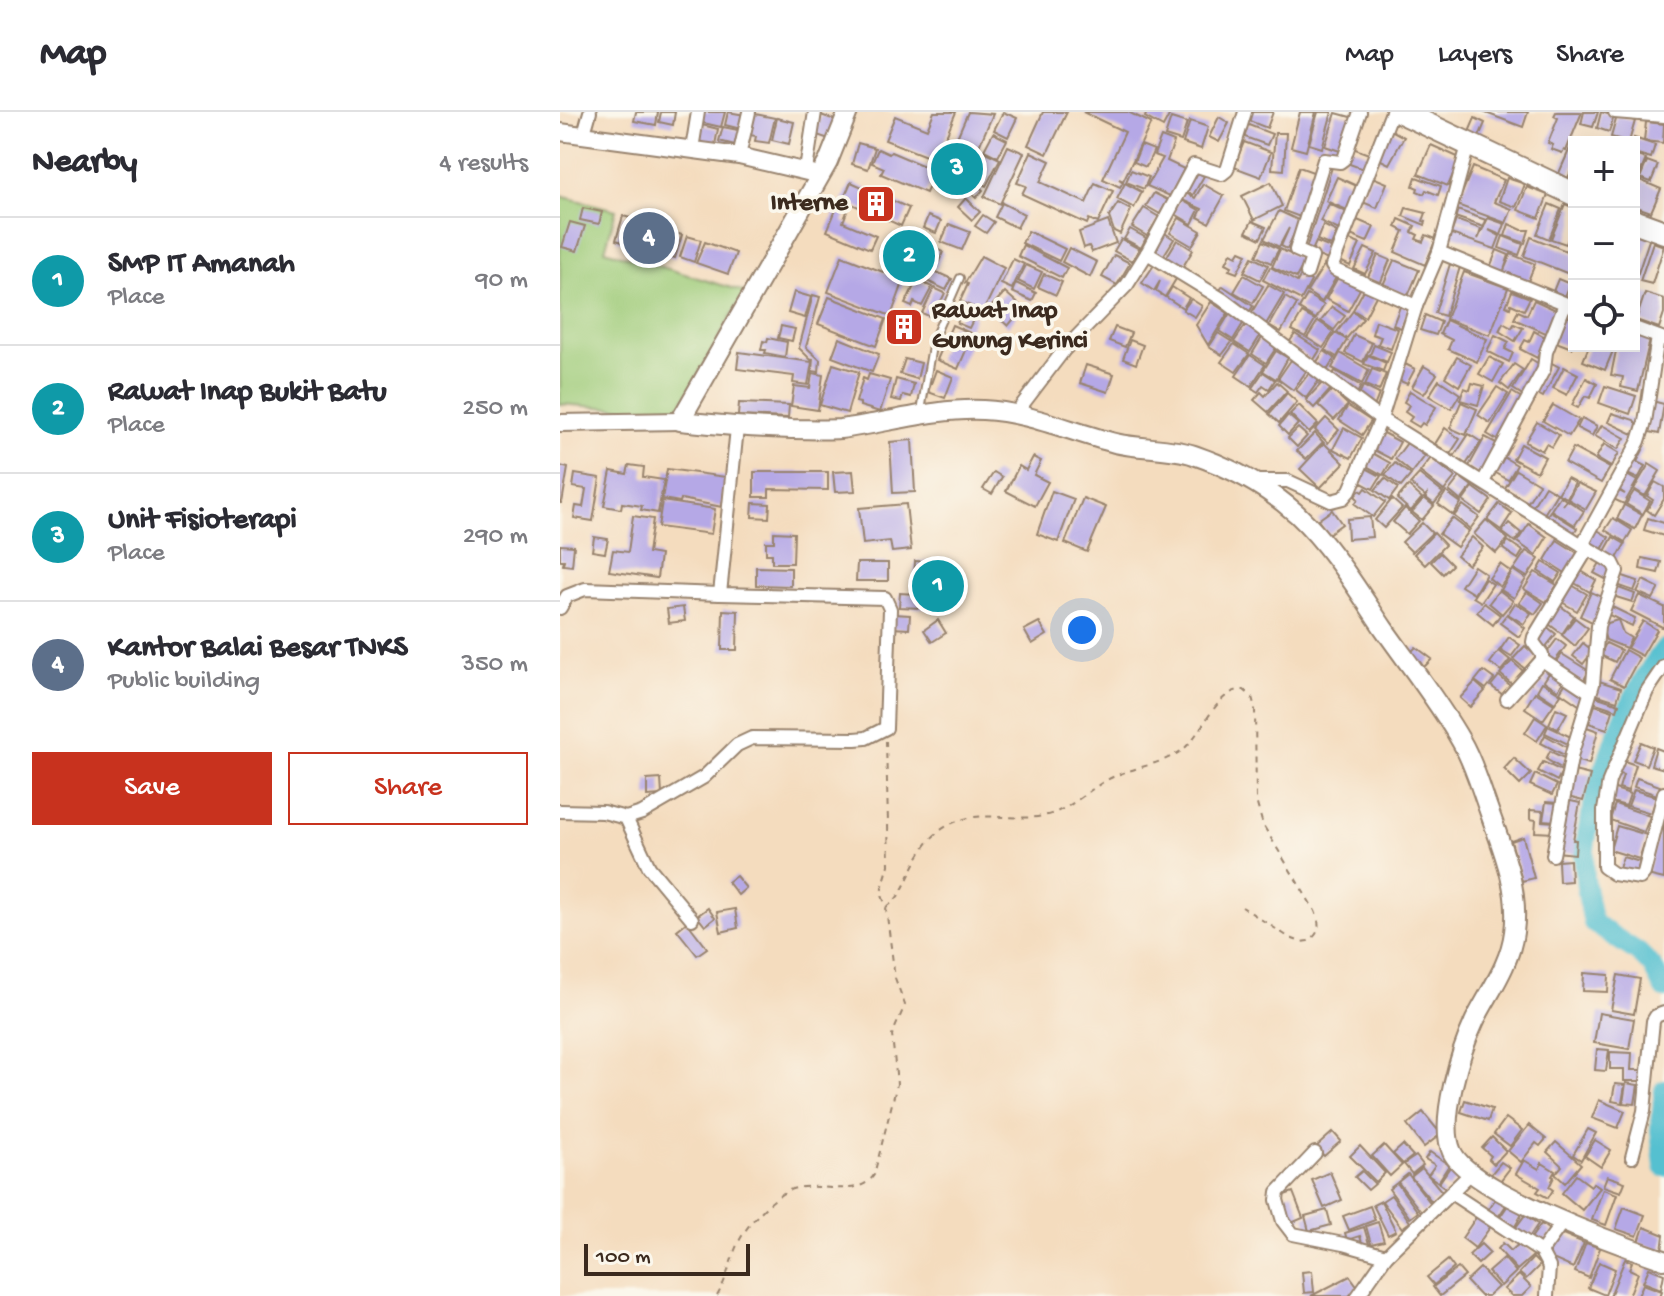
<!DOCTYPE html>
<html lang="en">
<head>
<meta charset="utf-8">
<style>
	body { margin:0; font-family:"Gochi Hand",sans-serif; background:#f7f7f7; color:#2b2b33 }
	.controls { position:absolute; right:24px; top:24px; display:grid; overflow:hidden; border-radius:0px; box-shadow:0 8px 32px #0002 }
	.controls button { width:72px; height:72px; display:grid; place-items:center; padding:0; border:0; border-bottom:2px solid #e1e1e2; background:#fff; color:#2b2b33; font:40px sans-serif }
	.scale { position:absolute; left:24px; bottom:20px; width:166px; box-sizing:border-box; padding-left:8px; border:4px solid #3b2a1e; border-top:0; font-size:22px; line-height:28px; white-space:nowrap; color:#3b2a1e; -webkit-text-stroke:6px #fbf7ec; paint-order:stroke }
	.you { position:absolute; left:522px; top:518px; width:28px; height:28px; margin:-20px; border:6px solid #fff; border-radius:50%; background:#1a73e8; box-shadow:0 0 0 12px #1a73e833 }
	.badge { display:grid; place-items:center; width:52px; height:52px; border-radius:50%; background:#c8321e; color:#fff; font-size:26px; font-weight:700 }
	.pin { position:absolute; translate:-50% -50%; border:4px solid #fff; box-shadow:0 2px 8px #0006 }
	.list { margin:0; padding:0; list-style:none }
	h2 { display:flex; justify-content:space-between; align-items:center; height:104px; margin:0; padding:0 32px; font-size:34px }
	h2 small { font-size:26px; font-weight:400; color:#7c7c81 }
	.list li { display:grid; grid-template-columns:52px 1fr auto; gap:24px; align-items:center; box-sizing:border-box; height:128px; padding:0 32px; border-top:2px solid #e1e1e2 }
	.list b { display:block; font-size:30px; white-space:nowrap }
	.list p { margin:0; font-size:26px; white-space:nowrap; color:#7c7c81 }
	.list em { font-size:26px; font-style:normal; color:#7c7c81 }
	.actions { display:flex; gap:16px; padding:24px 32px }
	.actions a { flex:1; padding:18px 0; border:2px solid #c8321e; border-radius:0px; text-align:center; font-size:28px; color:#c8321e }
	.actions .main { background:#c8321e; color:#fff }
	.icon { flex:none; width:44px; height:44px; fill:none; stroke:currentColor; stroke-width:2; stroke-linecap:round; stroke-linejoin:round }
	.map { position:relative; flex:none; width:1104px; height:1184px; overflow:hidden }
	header { display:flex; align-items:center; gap:48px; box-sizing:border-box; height:112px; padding:0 40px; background:#fff; border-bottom:2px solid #e1e1e2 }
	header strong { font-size:38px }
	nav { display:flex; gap:44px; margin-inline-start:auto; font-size:28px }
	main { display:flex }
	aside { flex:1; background:#fff }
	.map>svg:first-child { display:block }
</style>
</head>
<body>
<header>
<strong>Map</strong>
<nav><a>Map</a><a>Layers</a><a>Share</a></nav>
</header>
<main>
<aside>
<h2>Nearby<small>4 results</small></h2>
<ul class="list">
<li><span class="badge" style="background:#0f9aa8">1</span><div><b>SMP IT Amanah</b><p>Place</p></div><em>90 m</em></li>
<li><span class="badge" style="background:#0f9aa8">2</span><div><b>Rawat Inap Bukit Batu</b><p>Place</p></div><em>250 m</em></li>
<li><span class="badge" style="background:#0f9aa8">3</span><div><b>Unit Fisioterapi</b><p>Place</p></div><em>290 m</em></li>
<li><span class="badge" style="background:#5c6f8a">4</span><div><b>Kantor Balai Besar TNKS</b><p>Public building</p></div><em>350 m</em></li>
</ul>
<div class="actions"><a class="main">Save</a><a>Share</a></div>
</aside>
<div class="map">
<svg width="1104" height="1184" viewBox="0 0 1104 1184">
	<rect width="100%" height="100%" fill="#fbf7ec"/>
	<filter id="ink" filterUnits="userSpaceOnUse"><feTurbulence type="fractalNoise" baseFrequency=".0125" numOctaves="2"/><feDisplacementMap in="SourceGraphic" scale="16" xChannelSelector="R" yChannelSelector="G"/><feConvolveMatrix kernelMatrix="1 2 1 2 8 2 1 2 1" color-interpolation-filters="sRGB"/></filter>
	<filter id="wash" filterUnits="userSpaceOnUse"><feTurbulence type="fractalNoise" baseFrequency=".006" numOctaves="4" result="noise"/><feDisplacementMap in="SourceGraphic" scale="32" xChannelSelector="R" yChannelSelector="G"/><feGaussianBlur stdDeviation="1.8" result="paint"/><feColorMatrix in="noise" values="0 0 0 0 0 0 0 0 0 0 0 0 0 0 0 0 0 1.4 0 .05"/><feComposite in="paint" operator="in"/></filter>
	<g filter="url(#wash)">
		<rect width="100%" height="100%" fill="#f4dcbe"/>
		<!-- green -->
		<polygon fill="#9ecb78" stroke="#6c7a4b" stroke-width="2" points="0,84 56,98 45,138 185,180 116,301 0,292"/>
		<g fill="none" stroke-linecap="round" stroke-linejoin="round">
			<!-- river -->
			<g stroke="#55c0d0" stroke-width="20">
				<path d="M 1104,537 C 1066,584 1032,676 1025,737 C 1022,762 1028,787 1033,811 L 1079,841 L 1092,854 L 1104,877"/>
				<polyline points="1104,978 1100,1018 1104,1055"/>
			</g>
		</g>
		<g id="blocks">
			<!-- building -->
			<g fill="#b5a8e6">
				<polygon points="76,0 98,0 96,13 74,9"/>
				<polygon points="101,0 115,0 113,13 99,10"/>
				<polygon points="142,0 165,0 161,15 139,10"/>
				<polygon points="168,0 185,3 181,17 165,13"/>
				<polygon points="374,0 396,0 376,48 325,28 335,4 367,17"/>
				<polygon points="408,0 433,2 414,46 392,37"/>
				<polygon points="443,0 457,6 448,25 434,18"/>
				<polygon points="483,0 507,0 487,42 468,33"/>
				<polygon points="523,0 568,0 591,11 563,69 559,67 563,70 560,75 543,67 565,20"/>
				<polygon points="587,0 611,0 603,15 585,5"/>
				<polygon points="690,0 713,0 707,16 687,8"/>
				<polygon points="740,0 756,0 746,39 731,35"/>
				<polygon points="758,0 772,0 762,36 749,32"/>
				<polygon points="923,0 968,0 963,15"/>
				<polygon points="996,0 1022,0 1006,39 1004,38 1002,41 991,37 993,33 988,31 998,6 994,4"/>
				<polygon points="1024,0 1038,0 1033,15 1021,12"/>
				<polygon points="1041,0 1054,4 1049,20 1037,16"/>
				<polygon points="776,1 794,6 783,40 765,34"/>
				<polygon points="195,2 215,6 209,31 195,29 196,24 190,23 192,16 188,15"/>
				<polygon points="261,3 275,8 269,27 254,22"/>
				<polygon points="1057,4 1075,9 1069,30 1051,25"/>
				<polygon points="659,5 669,11 659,30 649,25"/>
				<polygon points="217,6 234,10 229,32 212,28"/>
				<polygon points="611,6 627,11 621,29 605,24"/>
				<polygon points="915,6 925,11 919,25 909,20"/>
				<polygon points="630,9 648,15 641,37 623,31"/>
				<polygon points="1086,10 1104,12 1103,31 1084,29"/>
				<polygon points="138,12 158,17 155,33 135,29"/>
				<polygon points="686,12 712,22 707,33 682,24"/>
				<polygon points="163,15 183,19 179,34 159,29"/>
				<polygon points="831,18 844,25 829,52 817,46"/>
				<polygon points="433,21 447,28 438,45 424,38"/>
				<polygon points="715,21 726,21 724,58 712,57"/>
				<polygon points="601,25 614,30 607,49 624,57 610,84 587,74 603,46 594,43"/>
				<polygon points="1074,26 1095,33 1091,46 1074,41"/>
				<polygon points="1014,27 1014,53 1008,66 999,61"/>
				<polygon points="684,30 711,40 701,65 674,55"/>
				<polygon points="298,31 315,36 308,57 292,52"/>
				<polygon points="581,33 594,38 586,55 574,50"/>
				<polygon points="871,33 900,46 888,74 858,62"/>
				<polygon points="448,34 464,41 440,92 424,85"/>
				<polygon points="790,35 809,42 803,57 784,50"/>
				<polygon points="318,37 329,42 331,40 376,59 366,81 321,62 324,56 312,51"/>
				<polygon points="421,38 440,47 426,74 407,64"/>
				<polygon points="471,40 490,49 480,70 526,91 535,71 553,79 538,111 529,107 527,112 462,82 466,74 457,71"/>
				<polygon points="1074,43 1086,47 1079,64 1074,62"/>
				<polygon points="393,47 406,53 401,66 387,60"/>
				<polygon points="1087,49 1098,53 1091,70 1080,66"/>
				<polygon points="766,50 773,52 745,140 738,137"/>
				<polygon points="739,55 756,61 740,105 724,99"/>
				<polygon points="913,55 944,68 934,90 952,97 946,111 897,93"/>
				<polygon points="571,58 589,65 584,77 566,70"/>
				<polygon points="633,58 644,64 633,83 623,77"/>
				<polygon points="386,62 400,67 395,78 382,72"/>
				<polygon points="810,64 827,71 817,96 800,89"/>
				<polygon points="777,65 797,74 787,98 766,89"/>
				<polygon points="856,65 881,74 878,83 866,78 864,82 857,79 858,76 853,74"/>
				<polygon points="947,66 965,72 956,95 939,89"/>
				<polygon points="1075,66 1101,77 1091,100 1074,94"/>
				<polygon points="410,67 423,78 416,86 404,74"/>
				<polygon points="291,70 349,96 341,114 283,88"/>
				<polygon points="711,70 722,94 694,108 682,84"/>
				<polygon points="565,71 582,80 574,96 557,87"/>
				<polygon points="643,72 664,84 649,111 638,105 642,97 620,87 624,80 635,86"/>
				<polygon points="967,75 988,83 979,106 958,98"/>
				<polygon points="594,81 608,88 600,102 586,94"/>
				<polygon points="406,86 420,100 412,108 398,95"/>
				<polygon points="620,87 639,98 632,112 612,100"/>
				<polygon points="442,91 464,102 457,116 435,105"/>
				<polygon points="558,91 571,98 560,122 554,119 549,105"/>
				<polygon points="769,92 787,100 779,118 760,109"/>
				<polygon points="989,92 1001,97 989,127 977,122"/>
				<polygon points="1005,92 1014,96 1014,112 1006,132 991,127"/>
				<polygon points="278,93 288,97 283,110 316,124 310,137 267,119"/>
				<polygon points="23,96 42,100 39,112 20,108"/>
				<polygon points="584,96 599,105 587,124 572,115"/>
				<polygon points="846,96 866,101 863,109 866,110 865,113 843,104"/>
				<polygon points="897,98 926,108 924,115 895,105"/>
				<polygon points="719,99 740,109 727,137 721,134 729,116 719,135 704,127"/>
				<polygon points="423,103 434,110 426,121 415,114"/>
				<polygon points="63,104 81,109 79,115 104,123 105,118 122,123 115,146 89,138 87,147 76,144 78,135 56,128"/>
				<polygon points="368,104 381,109 376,121 363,116"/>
				<polygon points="619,106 641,119 632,134 610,121"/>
				<polygon points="928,106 945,112 941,123 929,118 940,124 935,137 891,122 896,108 921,117 918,127"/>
				<polygon points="795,107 814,115 807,130 788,122"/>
				<polygon points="839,107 855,114 852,120 858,123 856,127 863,130 866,123 876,127 865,153 835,140 844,119 836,115"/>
				<polygon points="548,109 556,131 532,140 529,134 524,136 519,120"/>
				<polygon points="692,109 706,115 700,127 686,120"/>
				<polygon points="10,110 25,114 17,139 2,135"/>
				<polygon points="389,112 410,120 402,138 381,130"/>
				<polygon points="949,112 962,118 969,118 965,131 945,124"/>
				<polygon points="763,113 777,120 771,134 757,128"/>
				<polygon points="570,117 586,126 581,136 564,127"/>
				<polygon points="468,119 505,137 499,149 462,131"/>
				<polygon points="1075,119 1090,125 1078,161 1074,159"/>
				<polygon points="603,120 614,127 602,146 591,139"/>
				<polygon points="127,124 141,128 134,150 120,145"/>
				<polygon points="943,124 963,132 959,143 939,136"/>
				<polygon points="346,125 365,133 353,162 334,154"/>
				<polygon points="971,125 1014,142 1014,164 964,144"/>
				<polygon points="561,127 579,137 572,149 554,139"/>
				<polygon points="787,127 800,132 790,154 778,148"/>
				<polygon points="617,128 633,138 622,156 606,146"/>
				<polygon points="703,129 719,137 711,151 696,144"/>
				<polygon points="145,130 176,141 168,162 136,151"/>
				<polygon points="756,130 773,137 768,148 751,141"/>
				<polygon points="1093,130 1104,134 1092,172 1080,169"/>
				<polygon points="463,133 507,156 502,166 458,144"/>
				<polygon points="368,134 383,140 376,157 361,150"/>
				<polygon points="509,136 537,150 530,165 502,150"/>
				<polygon points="805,136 816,141 805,162 794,157"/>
				<polygon points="720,137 745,149 736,166 712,155"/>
				<polygon points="937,138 949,143 944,158 951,142 975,152 966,174 929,158"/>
				<polygon points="680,139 687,142 677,161 669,158 672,154 666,151 671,141 677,144"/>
				<polygon points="554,143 570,151 557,173 542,165"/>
				<polygon points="818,143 830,148 820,172 807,167"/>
				<polygon points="282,144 344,168 331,204 268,180"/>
				<polygon points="421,144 444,156 423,200 400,189 408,172 405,171"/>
				<polygon points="692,145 708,153 700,168 684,160"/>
				<polygon points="453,147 464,152 452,177 441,172"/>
				<polygon points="834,148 859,158 848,184 823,173"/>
				<polygon points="890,152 900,155 885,204 875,201"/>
				<polygon points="466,153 482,160 474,177 458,169"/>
				<polygon points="594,153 616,167 605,185 596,179 600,169 594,179 582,171"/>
				<polygon points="764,153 778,162 762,190 747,180"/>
				<polygon points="710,155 737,170 741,163 751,169 741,188 703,168"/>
				<polygon points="372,158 392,167 386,178 367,169"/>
				<polygon points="904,160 948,176 930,223 886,207"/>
				<polygon points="484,162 502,170 496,183 478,175"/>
				<polygon points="684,163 703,174 693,191 674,180"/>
				<polygon points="778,165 800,177 788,199 766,187"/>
				<polygon points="998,167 1010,172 1004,187 992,182"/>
				<polygon points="357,168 372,175 362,194 354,190 352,195 345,192"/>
				<polygon points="456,171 476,181 472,189 452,180"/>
				<polygon points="708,173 724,182 705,214 689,205"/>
				<polygon points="663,174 693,194 688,202 657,182"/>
				<polygon points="612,175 629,186 623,196 606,185"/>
				<polygon points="374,176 385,181 373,206 362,201"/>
				<polygon points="805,176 817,182 805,205 793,198"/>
				<polygon points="952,179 970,186 964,198 951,192 950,196 946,194"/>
				<polygon points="234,180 251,185 245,206 228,201"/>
				<polygon points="445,180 463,196 448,214 429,197"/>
				<polygon points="1085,181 1104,187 1104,201 1099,216 1076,208"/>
				<polygon points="253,183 260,185 246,235 260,248 259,260 252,259 253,246 252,249 239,236"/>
				<polygon points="747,183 764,193 756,207 739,197"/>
				<polygon points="269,185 326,207 316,234 258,212"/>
				<polygon points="725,185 737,192 721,220 709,213"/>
				<polygon points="631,187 642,194 635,205 623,198"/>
				<polygon points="974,188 998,199 988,222 954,207 958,199 967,203"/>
				<polygon points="651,190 668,201 648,233 636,213"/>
				<polygon points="841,192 849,196 841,216 833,213"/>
				<polygon points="772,195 785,204 774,218 761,209"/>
				<polygon points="402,199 415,204 409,216 397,211"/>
				<polygon points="793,199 803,207 786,227 777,220"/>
				<polygon points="339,200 358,207 348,230 329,222"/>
				<polygon points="670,201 684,210 673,228 659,219"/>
				<polygon points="742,201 755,208 745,225 732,218"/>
				<polygon points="865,203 881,210 876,223 860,218"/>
				<polygon points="1003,203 1014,207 1012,236 993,229"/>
				<polygon points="886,208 927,227 917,250 888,237 892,228 880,222"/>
				<polygon points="758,209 774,220 763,236 747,226"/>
				<polygon points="816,209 838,217 831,237 818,232 821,225 812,222"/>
				<polygon points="687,211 702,221 690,240 674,230"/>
				<polygon points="943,211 952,216 954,212 963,216 955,229 939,219"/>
				<polygon points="392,213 413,222 398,257 377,248"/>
				<polygon points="221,214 235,217 232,229 218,226"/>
				<polygon points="555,215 571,221 565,235 549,229"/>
				<polygon points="974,219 987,226 977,246 960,237 965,228 969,230"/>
				<polygon points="658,221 672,230 662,243 649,235"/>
				<polygon points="775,221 787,228 777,245 765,238"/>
				<polygon points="735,222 760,238 753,249 728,232"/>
				<polygon points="794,223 812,231 803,250 785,241"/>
				<polygon points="935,223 949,230 945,237 953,241 949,250 927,239"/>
				<polygon points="703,224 718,233 706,251 692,242"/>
				<polygon points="1074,224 1090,227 1078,279 1061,275 1063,265 1051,263 1057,234 1074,234"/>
				<polygon points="208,226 227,230 225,245 205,241 206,238 201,238 203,229 207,230"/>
				<polygon points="279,226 319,242 312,260 272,245"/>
				<polygon points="570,228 583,233 576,252 563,247"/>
				<polygon points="674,232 689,242 676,260 661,250"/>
				<polygon points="814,233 831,240 827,250 810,243"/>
				<polygon points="1029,234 1055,234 1045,258 1023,249"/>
				<polygon points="716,239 728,246 716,267 703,259"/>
				<polygon points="764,239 775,246 766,260 755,253"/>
				<polygon points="179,240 252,250 248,273 233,271 234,264 177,257"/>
				<polygon points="780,241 809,258 802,272 772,256"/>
				<polygon points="690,243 705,253 691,274 676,264"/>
				<polygon points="808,243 826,251 823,259 804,252"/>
				<polygon points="897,245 911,253 899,274 885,265"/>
				<polygon points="929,245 943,252 933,270 919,262"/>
				<polygon points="345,247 361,251 357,267 340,262"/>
				<polygon points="971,247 984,255 966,285 953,277"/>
				<polygon points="731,248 747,258 733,278 718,267"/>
				<polygon points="990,250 999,255 983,285 974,280"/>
				<polygon points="273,252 299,260 287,301 260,293"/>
				<polygon points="845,252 855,257 847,272 838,268"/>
				<polygon points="954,252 963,258 949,278 940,271"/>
				<polygon points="526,253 554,262 548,280 520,271"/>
				<polygon points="864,254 877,262 864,282 852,275"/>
				<polygon points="1004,255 1018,262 1007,283 993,276"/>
				<polygon points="812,257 826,262 819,279 805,273"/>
				<polygon points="376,258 393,265 385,286 368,280"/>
				<polygon points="775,259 801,274 797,282 770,267"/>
				<polygon points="703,260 715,268 709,277 703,273 698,280 692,276"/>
				<polygon points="750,260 760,267 746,286 736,278"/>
				<polygon points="252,261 263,263 258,298 231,294 234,274 250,276"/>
				<polygon points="309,262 330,268 320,300 300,294 300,291 296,290 303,266 307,268"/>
				<polygon points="1026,266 1037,272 1030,286 1025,284 1018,296 1012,293"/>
				<polygon points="336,267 354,272 351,285 343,283 341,289 331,287"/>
				<polygon points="879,268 900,282 891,297 869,284"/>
				<polygon points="717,270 727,279 708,300 694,288 701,280 705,284"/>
				<polygon points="763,270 771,277 754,296 746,288"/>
				<polygon points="912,271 924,274 918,293 900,288 904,276 910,278"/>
				<polygon points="803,274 819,282 814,295 797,287"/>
				<polygon points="1045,274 1076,284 1070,302 1039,291"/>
				<polygon points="937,275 948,282 930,311 918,303"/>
				<polygon points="772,278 788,293 774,308 758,293"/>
				<polygon points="850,279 876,295 865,313 862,311 859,315 849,309 852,305 845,300 849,293 844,290"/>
				<polygon points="952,280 965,288 939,329 927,322"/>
				<polygon points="727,281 737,290 719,311 709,302"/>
				<polygon points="1092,289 1104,292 1099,322 1085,319"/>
				<polygon points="901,290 917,297 906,323 890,316"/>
				<polygon points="179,291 229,293 228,306 178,304"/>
				<polygon points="739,293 758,312 749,321 730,302"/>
				<polygon points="993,293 1019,308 1009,324 983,309"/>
				<polygon points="788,294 811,309 802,323 779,308"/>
				<polygon points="1052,301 1074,308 1080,317 1077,324 1048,310"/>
				<polygon points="728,303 738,312 728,323 719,314"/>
				<polygon points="766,306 779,318 768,331 755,318"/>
				<polygon points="1022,306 1037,314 1032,324 1017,316"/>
				<polygon points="977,310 999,323 992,335 986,332 982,339 965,330"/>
				<polygon points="1042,313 1065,326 1058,337 1035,324"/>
				<polygon points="738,316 747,324 737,335 728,326"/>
				<polygon points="784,316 802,326 791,346 773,337"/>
				<polygon points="885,316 900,327 890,342 875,332"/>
				<polygon points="821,320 840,330 831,347 812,337"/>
				<polygon points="755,321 763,330 746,347 737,339"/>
				<polygon points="909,322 921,330 905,354 893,346"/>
				<polygon points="925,325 938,332 921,363 908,356"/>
				<polygon points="352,328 355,380 333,381 330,330"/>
				<polygon points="764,331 784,351 760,376 740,357"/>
				<polygon points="847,331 865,344 852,361 835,347"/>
				<polygon points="961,332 985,345 977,360 953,347"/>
				<polygon points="1044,332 1059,341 1051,355 1036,346"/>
				<polygon points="1076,334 1083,338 1077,350 1085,354 1078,367 1063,360"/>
				<polygon points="1013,336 1050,356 1041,371 1005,351"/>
				<polygon points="812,341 830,351 823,363 805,353"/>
				<polygon points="940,343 957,353 948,368 931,358"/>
				<polygon points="473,345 481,349 474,363 488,370 475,394 446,379 459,354 466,358"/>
				<polygon points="871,346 895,365 884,379 860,360"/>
				<polygon points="835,351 851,363 841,375 825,363"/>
				<polygon points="1089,352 1100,359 1085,384 1074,377"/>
				<polygon points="69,353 84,355 83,365 104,368 98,401 81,398 82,394 62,391 61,397 44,394 51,359 67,362"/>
				<polygon points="0,354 8,356 2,391 0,391"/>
				<polygon points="806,356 821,364 813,377 798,369"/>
				<polygon points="107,357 166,365 162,395 121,387 120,390 102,387"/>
				<polygon points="956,358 979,372 968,390 945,376"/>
				<polygon points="293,359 295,379 275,380 273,360"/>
				<polygon points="194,360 268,360 268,378 209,377 209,385 194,385"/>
				<polygon points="434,360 442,365 432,382 423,377"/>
				<polygon points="1063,361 1077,369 1064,392 1049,385 1054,376 1065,382 1055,375"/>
				<polygon points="15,362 40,366 33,409 14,406 16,394 23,395 26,377 13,375"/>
				<polygon points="859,362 883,381 874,392 865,385 868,381 865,384 850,372"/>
				<polygon points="900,365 912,374 901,389 889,379"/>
				<polygon points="825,366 838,376 829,388 815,378"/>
				<polygon points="1007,366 1015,370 1007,386 998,382"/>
				<polygon points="1095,370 1104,375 1104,387 1094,403 1087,398 1093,388 1087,384"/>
				<polygon points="1017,371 1036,380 1026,397 1008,387"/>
				<polygon points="848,374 862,386 851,399 837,387"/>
				<polygon points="985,374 997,381 983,404 971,397"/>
				<polygon points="913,375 931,388 921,402 903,389"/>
				<polygon points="806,376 825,390 813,405 795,392 798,387 795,384 800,378 803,380"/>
				<polygon points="492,379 514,387 498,430 477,422"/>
				<polygon points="1074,379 1090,389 1083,402 1066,392"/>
				<polygon points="886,380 901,391 893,403 878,392"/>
				<polygon points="1000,384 1006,388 1003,393 1007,388 1024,399 1015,413 991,398"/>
				<polygon points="523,386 546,395 527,440 505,431"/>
				<polygon points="864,386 874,394 862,408 852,400"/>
				<polygon points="832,387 842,396 824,416 815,408"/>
				<polygon points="102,389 155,397 151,422 98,415"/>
				<polygon points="193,391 210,392 209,406 192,405"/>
				<polygon points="346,392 351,438 332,440 330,429 303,432 299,396"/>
				<polygon points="939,392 952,401 941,418 927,408"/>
				<polygon points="903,393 919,405 910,417 894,404"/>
				<polygon points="1064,393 1082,403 1075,417 1057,407"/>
				<polygon points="845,396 859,409 847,422 833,410"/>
				<polygon points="772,398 782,412 768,422 758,408"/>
				<polygon points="990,399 1017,416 1011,425 984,408"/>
				<polygon points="73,404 93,407 88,441 100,443 97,466 49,459 53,438 68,440"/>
				<polygon points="810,405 812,425 788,427 787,407"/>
				<polygon points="892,406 909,419 897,435 879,422"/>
				<polygon points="1053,406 1072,418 1065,430 1045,418"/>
				<polygon points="1088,406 1104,411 1104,424 1084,418"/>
				<polygon points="926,408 948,427 936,441 914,422"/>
				<polygon points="862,411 872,421 852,440 842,430"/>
				<polygon points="949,411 961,421 955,430 942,420"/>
				<polygon points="969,412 987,425 976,443 957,430"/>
				<polygon points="1034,416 1049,425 1040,441 1025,432"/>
				<polygon points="214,420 234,421 233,451 212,451 212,442 206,442 206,430 214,430"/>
				<polygon points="874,421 885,433 865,453 854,442"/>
				<polygon points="34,425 48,427 45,441 32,439"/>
				<polygon points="912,425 923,435 908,453 897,444"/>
				<polygon points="1053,425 1065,432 1056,448 1044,441"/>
				<polygon points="997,428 1019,442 1007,462 985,448"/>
				<polygon points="948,429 963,439 958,447 943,437"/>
				<polygon points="0,433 14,434 12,454 3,453 4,448 0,448"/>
				<polygon points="966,439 979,447 967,465 954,457"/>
				<polygon points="880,441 892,453 883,462 871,450"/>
				<polygon points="1082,446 1101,450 1098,461 1080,457"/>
				<polygon points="355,449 388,451 385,497 339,495 340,481 370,483 371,467 354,466"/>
				<polygon points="1041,449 1056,457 1049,469 1034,461"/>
				<polygon points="983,450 1001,461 995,470 978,459"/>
				<polygon points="297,451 328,451 328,469 296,469"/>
				<polygon points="940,452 951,460 940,475 929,466"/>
				<polygon points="914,454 926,462 914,482 901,474"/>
				<polygon points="196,455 231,456 231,474 196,473"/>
				<polygon points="1018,457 1036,468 1030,480 1011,469"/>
				<polygon points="953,458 966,467 954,486 941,478"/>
				<polygon points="975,460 997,473 986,490 964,477"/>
				<polygon points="1060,463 1078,469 1074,479 1057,473"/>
				<polygon points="925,467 933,472 921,490 913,485"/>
				<polygon points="1083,468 1099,476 1093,487 1077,480"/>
				<polygon points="1010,472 1027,482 1017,499 1000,489"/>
				<polygon points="1056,475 1075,482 1072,490 1053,484"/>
				<polygon points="939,478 953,489 942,502 929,491"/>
				<polygon points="967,480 983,491 975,502 959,491"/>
				<polygon points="1031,480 1046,487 1034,511 1020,504"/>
				<polygon points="1079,483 1104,495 1104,516 1071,499"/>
				<polygon points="924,491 940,503 933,513 917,500"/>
				<polygon points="955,491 971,501 964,512 948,502"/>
				<polygon points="998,492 1014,504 1002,522 985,509"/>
				<polygon points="1050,494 1075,506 1072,514 1047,502"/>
				<polygon points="123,495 125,509 109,511 107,497"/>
				<polygon points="163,498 178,499 177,538 162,538"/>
				<polygon points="333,502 350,503 349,517 332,516"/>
				<polygon points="947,502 965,516 959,525 940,511"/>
				<polygon points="1015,506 1028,516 1015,534 1002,523"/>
				<polygon points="378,508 386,521 372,530 364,518"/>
				<polygon points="1058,508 1063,521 1071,526 1066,536 1046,528 1041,513"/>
				<polygon points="1083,509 1097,518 1082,544 1067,536"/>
				<polygon points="479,510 487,523 472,532 464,518"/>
				<polygon points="986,514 996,522 984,537 974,528"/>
				<polygon points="949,525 960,533 951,545 940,538"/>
				<polygon points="997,527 1006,534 994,550 985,543"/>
				<polygon points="1023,531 1033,539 1023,552 1013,544"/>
				<polygon points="1046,531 1061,538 1055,550 1040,543"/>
				<polygon points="965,534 976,544 965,557 953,547"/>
				<polygon points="856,535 872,547 862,557 849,542"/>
				<polygon points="1065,538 1079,546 1064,574 1050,567"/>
				<polygon points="939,539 950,548 941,559 930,551"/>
				<polygon points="1002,542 1029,559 1022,571 994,554"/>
				<polygon points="952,549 963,559 952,572 940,562"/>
				<polygon points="991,558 1005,567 998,578 984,569"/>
				<polygon points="923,559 934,567 926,577 915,569"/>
				<polygon points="939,564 951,574 943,583 931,574"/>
				<polygon points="1008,567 1027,581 1019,593 1000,580"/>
				<polygon points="1039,569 1061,576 1057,589 1035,582"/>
				<polygon points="915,570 925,579 910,595 900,586"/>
				<polygon points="982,570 1001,582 995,591 977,579"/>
				<polygon points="975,580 994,592 983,608 965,596"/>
				<polygon points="1035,584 1059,592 1057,598 1033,590"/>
				<polygon points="1035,593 1053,599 1047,617 1029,611"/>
				<polygon points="996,596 1007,601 998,617 989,612"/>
				<polygon points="975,605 987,613 977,629 965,621"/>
				<polygon points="988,614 1011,625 1008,632 985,621"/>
				<polygon points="1024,614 1038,619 1029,652 1014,648"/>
				<polygon points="985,623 1008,636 1004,643 981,631"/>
				<polygon points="1081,630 1093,635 1086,653 1073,648"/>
				<polygon points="1096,636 1104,639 1104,657 1091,653"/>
				<polygon points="990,639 1006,647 1001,656 986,647"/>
				<polygon points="954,646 971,662 960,673 944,657"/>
				<polygon points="1061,648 1076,653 1068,679 1059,676 1063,663 1057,661"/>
				<polygon points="983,650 1002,659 997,669 978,659"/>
				<polygon points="1014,659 1030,663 1023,689 1008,685"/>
				<polygon points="975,662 997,673 992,683 970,673"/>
				<polygon points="1077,666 1100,674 1097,683 1074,675"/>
				<polygon points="101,667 102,683 87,684 87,668"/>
				<polygon points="1052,676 1070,682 1066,694 1048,689"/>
				<polygon points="1074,678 1097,685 1091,701 1068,694"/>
				<polygon points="1006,688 1020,691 1013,728 1016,728 1015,742 997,740"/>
				<polygon points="986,690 997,691 995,709 983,708"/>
				<polygon points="1055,692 1090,704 1084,720 1050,708"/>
				<polygon points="970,698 983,699 982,709 995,710 994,721 975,720 976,708 970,707"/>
				<polygon points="1103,706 1104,706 1104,767 1087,763"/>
				<polygon points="1057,714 1087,723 1079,747 1050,738"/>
				<polygon points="963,725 974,766 962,769 951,729"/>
				<polygon points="1063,745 1080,750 1076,762 1059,756"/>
				<polygon points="1010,748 1011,769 999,770 998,749"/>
				<polygon points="176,764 186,776 178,783 168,770"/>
				<polygon points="148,796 155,806 145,814 137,804"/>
				<polygon points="175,797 178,816 161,820 157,800"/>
				<polygon points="127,810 147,836 137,843 117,818"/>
				<polygon points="1024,861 1049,863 1048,880 1023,879"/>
				<polygon points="1058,863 1080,867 1074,902 1051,898"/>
				<polygon points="1039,901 1074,907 1069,937 1034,931"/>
				<polygon points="1037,937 1049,938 1046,959 1035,958"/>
				<polygon points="1050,940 1072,941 1071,958 1081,958 1081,969 1064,969 1064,957 1050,957"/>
				<polygon points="1066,971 1078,973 1075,992 1063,991"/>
				<polygon points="1055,972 1065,973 1062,991 1052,989"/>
				<polygon points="905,988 932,997 928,1009 901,1000"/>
				<polygon points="1039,988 1065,999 1058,1016 1032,1006"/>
				<polygon points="863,1000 881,1022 864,1035 847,1013"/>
				<polygon points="946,1006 962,1018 950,1034 934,1022"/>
				<polygon points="969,1013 986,1027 980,1034 976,1031 961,1050 948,1039"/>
				<polygon points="1028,1017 1036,1021 1021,1048 1013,1043"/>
				<polygon points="773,1020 781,1029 764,1044 756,1035"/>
				<polygon points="932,1025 946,1039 934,1052 929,1047 931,1044 922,1036"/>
				<polygon points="1035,1028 1051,1038 1041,1055 1025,1044"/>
				<polygon points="996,1030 1021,1052 1005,1071 995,1062 1002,1054 987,1040"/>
				<polygon points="824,1033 842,1053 830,1064 812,1044"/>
				<polygon points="843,1033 853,1044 843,1052 833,1042"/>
				<polygon points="800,1034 825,1061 816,1070 790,1044"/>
				<polygon points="870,1040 889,1053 878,1070 868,1063 875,1053 865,1047"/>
				<polygon points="856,1044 863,1053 852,1062 844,1052"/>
				<polygon points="964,1048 979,1057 982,1051 995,1059 992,1064 994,1065 989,1075 993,1078 988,1086 977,1080 980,1076 956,1062"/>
				<polygon points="941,1050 950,1056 940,1069 931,1062"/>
				<polygon points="890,1055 900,1062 888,1078 879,1071"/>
				<polygon points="862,1056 884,1082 873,1091 851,1065"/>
				<polygon points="802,1059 815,1072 808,1078 795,1065"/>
				<polygon points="770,1060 782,1088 764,1096 752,1068"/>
				<polygon points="848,1062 872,1093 862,1101 838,1070"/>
				<polygon points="1016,1063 1031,1074 1033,1071 1040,1076 1022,1098 1002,1081"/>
				<polygon points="1047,1064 1065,1070 1061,1080 1043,1074"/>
				<polygon points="837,1071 858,1100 850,1106 829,1077"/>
				<polygon points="1043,1077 1057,1082 1046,1113 1032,1108"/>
				<polygon points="733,1080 743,1106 729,1112 719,1085"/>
				<polygon points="831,1083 850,1110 842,1116 822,1089"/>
				<polygon points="936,1086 947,1092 936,1108 926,1101"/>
				<polygon points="821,1089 836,1119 828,1123 813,1093"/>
				<polygon points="948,1093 962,1102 953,1118 938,1108"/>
				<polygon points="810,1094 815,1108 789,1118 783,1104"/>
				<polygon points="1064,1095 1085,1103 1077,1124 1056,1117"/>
				<polygon points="767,1098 771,1113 749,1119 745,1104"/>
				<polygon points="965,1103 978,1112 968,1127 954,1118"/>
				<polygon points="917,1104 931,1114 915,1136 902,1126"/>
				<polygon points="818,1110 824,1129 811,1132 806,1114"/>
				<polygon points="981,1112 992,1120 980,1136 969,1129"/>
				<polygon points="804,1115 809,1132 803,1134 800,1124 787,1128 785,1121"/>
				<polygon points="1084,1115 1104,1123 1102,1139 1079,1130"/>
				<polygon points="998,1120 1024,1131 1013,1156 988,1145"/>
				<polygon points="961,1130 974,1143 957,1158 938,1137 943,1131 951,1139"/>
				<polygon points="1026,1131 1040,1136 1029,1166 1015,1160"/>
				<polygon points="921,1132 930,1141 918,1152 909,1143"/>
				<polygon points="944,1146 956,1160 941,1174 928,1160"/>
				<polygon points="973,1146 980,1153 966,1167 959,1161"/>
				<polygon points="1065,1147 1072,1150 1069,1157 1078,1161 1069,1184 1050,1184"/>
				<polygon points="888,1148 894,1156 874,1173 867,1165"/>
				<polygon points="1039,1150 1055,1157 1045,1183 1028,1176"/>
				<polygon points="898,1156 905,1164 880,1184 873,1175"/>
				<polygon points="920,1156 938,1175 928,1184 920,1184 906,1169"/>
				<polygon points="1089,1156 1104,1162 1101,1177 1083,1170"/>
				<polygon points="752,1159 754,1180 744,1181 742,1160"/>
				<polygon points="959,1163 971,1175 962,1184 952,1184 944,1177"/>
				<polygon points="790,1164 798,1175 789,1184 751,1184"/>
				<polygon points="1083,1172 1102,1179 1100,1184 1078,1184"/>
			</g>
		</g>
	</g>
	<g filter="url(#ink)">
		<use href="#blocks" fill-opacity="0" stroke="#98836e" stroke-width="2"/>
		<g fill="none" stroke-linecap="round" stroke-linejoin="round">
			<defs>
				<polyline id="service" points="361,299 373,228 400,166"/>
				<g id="minor">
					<polyline points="832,0 772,154 775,158 856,194"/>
					<polyline points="1055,0 1104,4"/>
					<polyline points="23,25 30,0"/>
					<polyline points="132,37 138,0"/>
					<polyline points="179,44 189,0"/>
					<polyline points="246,58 255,0"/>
					<polyline points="879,140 1014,195"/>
					<polyline points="587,141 662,187 821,307 1022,433 1079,329 1085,310 1098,225"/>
					<polyline points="747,161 752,145 736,138 764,48 780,50 784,47 800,0"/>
					<polyline points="1074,216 1104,227"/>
					<polyline points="456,301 504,238 567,173 587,141 634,53 662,62 667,58 685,0"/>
					<polyline points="694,369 728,369 771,389 783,386 790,378 821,307 856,194 879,140 908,33"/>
					<polyline points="923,370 984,257 986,240 1005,192"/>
					<polyline points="0,496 7,484 25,477 160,482"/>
					<polyline points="982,548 1030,580"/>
					<polyline points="1104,554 1087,579 1049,669 1044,698 1044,755 1054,762 1080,766 1084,761 1104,681"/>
					<polyline points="947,587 982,548 982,542 973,530 974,525 1028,436"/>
					<polyline points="0,699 43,700 66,706 82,701 144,665 177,633 192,626 295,627 306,626 326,616 330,497 325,486 160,482 177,316"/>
					<polyline points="66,706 89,755 132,807"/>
					<polyline points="993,743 1012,641 1033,572 1038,514 1057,459 1053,451 1022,433"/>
					<polyline points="755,1041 718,1080 717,1088 723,1109 733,1122 783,1132 826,1144"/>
					<polyline points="1072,1045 1084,999 1093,909 1096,904 1104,901"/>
					<polyline points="891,1081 981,1140 989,1155 987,1184"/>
					<polyline points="981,1140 1004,1108"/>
					<polyline points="798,1184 826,1144 911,1061"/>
				</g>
				<g id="tertiary">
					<polyline points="0,20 179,44 260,63"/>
					<polyline points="0,311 120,309"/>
				</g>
				<path id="secondary" d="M 288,0 L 268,50 L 120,309 C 158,313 194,316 232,317 C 248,317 264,318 280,317 C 328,311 374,296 423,298 C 469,300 510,320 555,331 C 580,337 611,335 634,343 C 672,356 707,375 737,402 C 772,435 797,477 824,517 C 850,554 879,590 901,629 C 913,649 920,674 928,696 C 942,736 960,777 954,820 C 950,853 929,880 915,908 C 901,938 878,1009 892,1040 C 910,1079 1060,1133 1104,1148"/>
				<g id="trunk">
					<polyline points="841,0 1014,82"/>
					<polyline points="1074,109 1104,120"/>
				</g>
			</defs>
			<!-- service casing -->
			<use href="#service" stroke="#98836e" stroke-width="10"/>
			<!-- minor casing -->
			<use href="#minor" stroke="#98836e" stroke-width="16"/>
			<!-- tertiary casing -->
			<use href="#tertiary" stroke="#98836e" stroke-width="20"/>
			<!-- secondary casing -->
			<use href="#secondary" stroke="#98836e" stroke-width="22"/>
			<!-- trunk casing -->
			<use href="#trunk" stroke="#98836e" stroke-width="26"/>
			<!-- path -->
			<g stroke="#98836e" stroke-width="2" stroke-dasharray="6 6" stroke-linecap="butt">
				<path d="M 326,629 L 329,753 L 321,780 L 326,795 C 351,782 350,735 387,714 C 417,696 451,710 483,704 C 509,699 525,680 547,668 C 570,655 599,654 621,639 C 642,624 657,575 684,578 L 692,585 L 695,596 L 696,689 L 703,713 L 755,799 C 760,811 761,822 748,829 L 741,830 L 730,826 L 682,795"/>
				<path d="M 157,1184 C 166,1169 169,1154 175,1138 C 183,1117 203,1095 222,1082 C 248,1063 295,1091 314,1063 L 337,972 L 332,923 L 345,893 L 335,866 L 326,796"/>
			</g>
			<!-- service -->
			<use href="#service" stroke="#fff" stroke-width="6"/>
			<!-- minor -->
			<use href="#minor" stroke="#fff" stroke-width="12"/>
			<!-- tertiary -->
			<use href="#tertiary" stroke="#fff" stroke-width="16"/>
			<!-- secondary -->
			<use href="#secondary" stroke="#fff" stroke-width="18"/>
			<!-- trunk -->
			<use href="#trunk" stroke="#fff" stroke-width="22"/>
		</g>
	</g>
	<!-- icons -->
	<defs>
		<symbol id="building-square" viewBox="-11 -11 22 22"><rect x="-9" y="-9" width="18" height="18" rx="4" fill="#c8321e" stroke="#fbf7ec"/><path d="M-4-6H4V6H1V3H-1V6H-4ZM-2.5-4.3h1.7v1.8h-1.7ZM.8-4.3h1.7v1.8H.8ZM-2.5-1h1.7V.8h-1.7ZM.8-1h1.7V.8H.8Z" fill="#fff"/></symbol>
	</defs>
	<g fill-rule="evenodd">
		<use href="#building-square" x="294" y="70" width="44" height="44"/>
		<use href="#building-square" x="322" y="193" width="44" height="44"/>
	</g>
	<g text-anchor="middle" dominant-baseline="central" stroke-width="7" stroke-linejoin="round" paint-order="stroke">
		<!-- poi labels -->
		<g font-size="26" font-weight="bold" fill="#3b2a1e" stroke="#fbf7ec" text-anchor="end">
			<text x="288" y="92">Interne</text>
			<text x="372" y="200" text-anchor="start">Rawat Inap<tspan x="372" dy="30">Gunung Kerinci</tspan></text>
		</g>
	</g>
</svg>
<div class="controls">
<button>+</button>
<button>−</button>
<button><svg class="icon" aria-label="locate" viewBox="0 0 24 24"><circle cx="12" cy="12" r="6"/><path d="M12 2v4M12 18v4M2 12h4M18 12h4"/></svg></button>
</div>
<div class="scale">100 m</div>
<div class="you"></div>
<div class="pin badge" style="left:378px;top:474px;background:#0f9aa8">1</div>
<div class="pin badge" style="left:349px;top:144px;background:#0f9aa8">2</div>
<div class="pin badge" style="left:397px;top:57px;background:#0f9aa8">3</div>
<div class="pin badge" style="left:89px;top:126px;background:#5c6f8a">4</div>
</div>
</main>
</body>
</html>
